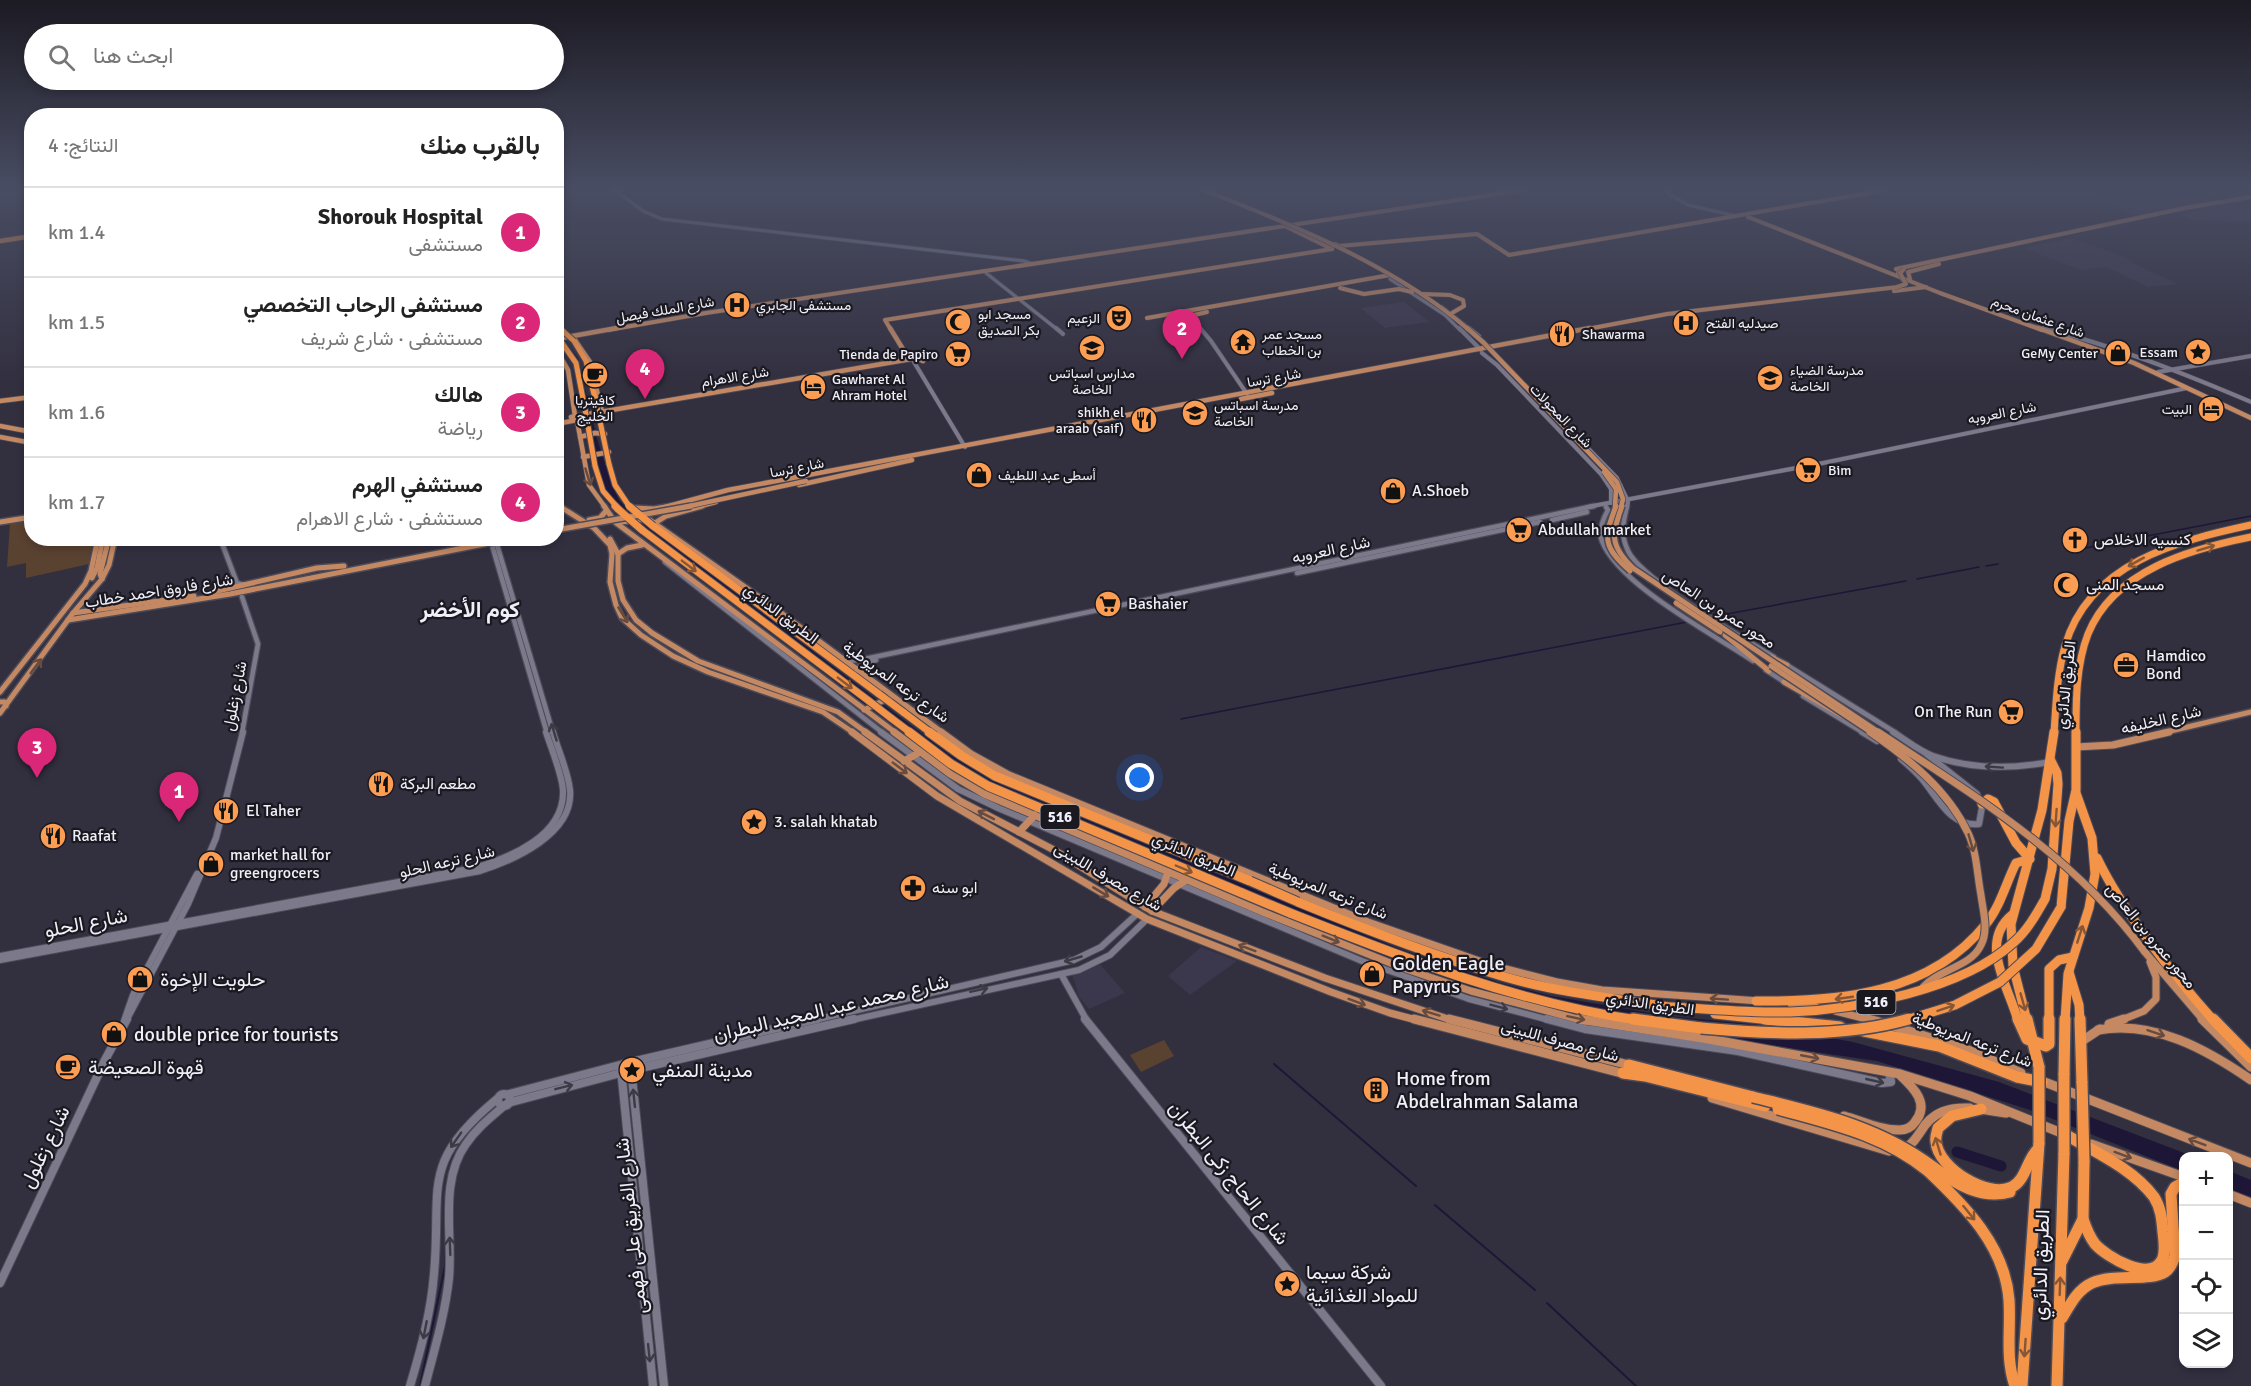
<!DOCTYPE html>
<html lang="ar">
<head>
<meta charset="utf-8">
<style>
	body { margin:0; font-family:Signika,Vazirmatn,sans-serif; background:#f2f2f2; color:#222; direction:rtl }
	.controls { position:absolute; right:18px; bottom:18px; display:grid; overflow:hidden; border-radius:12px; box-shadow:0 3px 9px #0003 }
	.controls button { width:54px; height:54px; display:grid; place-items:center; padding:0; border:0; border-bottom:2px solid #e0e0e0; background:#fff; color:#222; font:30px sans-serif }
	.you { position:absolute; left:1140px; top:778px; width:21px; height:21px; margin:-15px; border:4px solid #fff; border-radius:50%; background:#1a73e8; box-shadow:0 0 0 9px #1a73e833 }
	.badge { display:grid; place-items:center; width:39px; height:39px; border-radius:50%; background:#db2777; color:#fff; font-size:20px; font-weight:700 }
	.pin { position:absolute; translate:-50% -50px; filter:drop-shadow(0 2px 3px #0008) }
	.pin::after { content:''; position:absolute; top:32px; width:21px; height:18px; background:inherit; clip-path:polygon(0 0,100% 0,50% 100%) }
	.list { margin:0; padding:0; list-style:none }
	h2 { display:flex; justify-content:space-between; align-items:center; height:78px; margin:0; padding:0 24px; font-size:26px }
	h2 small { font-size:20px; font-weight:400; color:#767676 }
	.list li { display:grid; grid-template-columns:39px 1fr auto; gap:18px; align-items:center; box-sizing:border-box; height:90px; padding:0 24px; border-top:2px solid #e0e0e0 }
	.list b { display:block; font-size:22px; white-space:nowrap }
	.list p { margin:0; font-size:20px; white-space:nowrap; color:#767676 }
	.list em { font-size:20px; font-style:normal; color:#767676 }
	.icon { flex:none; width:33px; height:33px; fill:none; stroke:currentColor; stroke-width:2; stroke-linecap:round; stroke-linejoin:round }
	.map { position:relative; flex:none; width:2251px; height:1386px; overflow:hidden; direction:ltr }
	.search { position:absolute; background:#fff; box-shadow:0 3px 9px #0003; left:24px; top:24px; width:540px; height:66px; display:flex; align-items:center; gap:15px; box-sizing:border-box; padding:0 21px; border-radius:33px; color:#767676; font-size:22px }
	.panel { position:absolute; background:#fff; box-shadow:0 3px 9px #0003; left:24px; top:108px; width:540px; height:438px; border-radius:24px; direction:rtl }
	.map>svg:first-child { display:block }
</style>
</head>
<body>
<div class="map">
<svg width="2251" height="1386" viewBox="0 0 2251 1386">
	<rect width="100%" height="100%" fill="#322f3f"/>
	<!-- built -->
	<g fill="#3b374c">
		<polygon points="2079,190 2185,192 2213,202 2140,218"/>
		<polygon points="2232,205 2251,212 2251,222 2192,220 2180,215"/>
		<polygon points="2071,238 2133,260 2129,261 2178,284 2148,287 2106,267 2080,270 2024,248"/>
		<polygon points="1404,302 1429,322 1385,328 1361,308"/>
		<polygon points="1201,947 1237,961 1190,995 1168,976"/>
		<polygon points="1100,964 1125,993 1089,1009 1079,997 1072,974"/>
	</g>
	<!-- green -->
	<g fill="#5a4231">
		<polygon points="31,519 32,538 93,539 89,564 26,578 26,563 7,567 10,523"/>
		<polygon points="1164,1040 1174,1056 1141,1072 1130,1055"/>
	</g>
	<!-- water -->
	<g fill="#1e1637">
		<polygon points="556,331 578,358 597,439 612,485 619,500 633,515 950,755 1002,785 1402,950 1500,983 1551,996 1668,1016 1758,1025 1853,1042 1999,1082 2192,1156 2184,1156 2183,1171 2033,1111 1877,1061 1579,1017 1456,985 1352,946 1023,808 941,760 860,701 620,513 597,480 575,365 557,337"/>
		<polygon points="2229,1171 2251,1180 2251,1198 2229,1189"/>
	</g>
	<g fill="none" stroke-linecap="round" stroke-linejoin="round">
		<!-- stream-far1 -->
		<g stroke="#1e1637" stroke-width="1.5">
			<polyline points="2080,549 2251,516"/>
			<polyline points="1986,566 1998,564"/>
			<polyline points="1917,579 1979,567"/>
			<polyline points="1716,616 1906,581"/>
			<polyline points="1181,719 1687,622"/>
		</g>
		<!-- stream -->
		<g stroke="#1e1637" stroke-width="2">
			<polyline points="1274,1064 1416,1186"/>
			<polyline points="1435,1205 1535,1290"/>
			<polyline points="1547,1303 1636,1386"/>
			<polyline points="420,1386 445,1266 446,1238"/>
		</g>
		<!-- river -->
		<polyline stroke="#1e1637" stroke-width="11" points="1957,1152 2001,1166"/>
		<defs>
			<g id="minor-far4">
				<polyline points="615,190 643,211 662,219 1024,261 1033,264"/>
				<polyline points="1668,190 1669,194 1688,205 1736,216"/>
				<polyline points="986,273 1058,330"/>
				<polyline points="1390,279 1445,315 1460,330"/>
				<polyline points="1442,307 1471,330"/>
				<polyline points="1190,316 1201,330"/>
				<polyline points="2029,325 2049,330"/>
			</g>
			<g id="minor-far3">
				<polyline points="1056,328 1063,334"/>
				<polyline points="1200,328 1211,341 1247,394"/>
				<polyline points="1459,328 1481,350"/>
				<polyline points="1469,328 1479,336"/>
				<path d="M 2043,328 C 2115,346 2183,373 2251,402"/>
				<polyline points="1482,353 1497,365 1601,474 1611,489 1611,503"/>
				<polyline points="914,362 965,447"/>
				<polyline points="2158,372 2251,356"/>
				<polyline points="1572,432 1617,478 1627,499"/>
				<polyline points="1587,507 1823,463 2187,388"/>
				<polyline points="1627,507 1628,502"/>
			</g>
			<g id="minor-far2">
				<path d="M 1627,506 C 1623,523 1620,534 1628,551 C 1642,580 1742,637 1774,657"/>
				<path d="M 1606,507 L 1608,510 C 1603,519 1598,530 1602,541 C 1619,585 1713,634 1753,661"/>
				<polyline points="1552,520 1587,512"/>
				<polyline points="220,538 237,583 244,585"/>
				<polyline points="490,538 547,733"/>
				<polyline points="495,538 553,733"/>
				<polyline points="665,562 883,733"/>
				<polyline points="1297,573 1540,522"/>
				<polyline points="242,597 258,644 242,733"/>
				<polyline points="846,661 860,660 1594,506"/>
				<polyline points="1785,664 1896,733"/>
				<polyline points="857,670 862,664 876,660"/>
				<polyline points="1766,670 1786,683"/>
				<polyline points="1803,696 1864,733"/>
			</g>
			<g id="minor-far1">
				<polyline points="881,732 958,789 998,808 1362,961 1469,999 1553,1021"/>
				<polyline points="1862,732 1877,741"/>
				<path d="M 1893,732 C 1906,740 1919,751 1933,756 C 1970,769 2012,769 2050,762"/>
				<path d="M 1901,759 C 1908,765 1916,772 1922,779 C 1938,798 1950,827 1979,824 L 1982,807 L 1977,794 L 1924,752"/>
				<path d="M 0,956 L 474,868 C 509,858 565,836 563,790 C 562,774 551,748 546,732"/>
				<path d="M 0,960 L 480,871 C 514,860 574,834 570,790 C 568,771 558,750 553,732"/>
				<polyline points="1061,974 1087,1021"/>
				<polyline points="124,1021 133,995 197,874"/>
				<polyline points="126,1021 188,904 216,838 243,732"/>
				<polyline points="810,1021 1074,960 1101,947 1137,914"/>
				<polyline points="847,1021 1079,970 1110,955 1147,919"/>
			</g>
			<g id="minor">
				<polyline points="1085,1019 1381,1386"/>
				<polyline points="1547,1019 1585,1029 1738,1051 1882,1083 1891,1082 1889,1072"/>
				<polyline points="631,1068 664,1386"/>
				<polyline points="621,1069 653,1386"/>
				<circle cx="504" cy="1100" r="6"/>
				<polyline points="509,1094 631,1062 817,1019"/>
				<polyline points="508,1103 632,1070 854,1019"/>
				<polyline points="0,1283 105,1060 127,1019"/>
				<path d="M 410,1386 C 421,1349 431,1312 434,1274 C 442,1187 419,1163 497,1099"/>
				<path d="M 425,1386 C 434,1351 445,1315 449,1278 C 453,1235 439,1181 466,1144 C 477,1128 491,1117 505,1105"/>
			</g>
			<g id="major-far4">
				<polyline points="1748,217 1940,293 2042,330"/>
				<polyline points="1287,227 1332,249"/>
				<polyline points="1335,244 1339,246 1477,234 1509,255 1886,190"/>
				<polyline points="1900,268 1898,273 1903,280"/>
				<polyline points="1896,269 2185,208 2251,197"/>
				<polyline points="1910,279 1908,272 1939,264"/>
				<polyline points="1894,291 1926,287"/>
				<polyline points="1190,316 1207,312"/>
				<polyline points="1147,318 1390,275"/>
				<polyline points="608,330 706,313 1524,190"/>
				<polyline points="891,330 885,320 1332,249"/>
				<polyline points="1582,330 1667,314 1898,287"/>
			</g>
			<g id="major-far3">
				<polyline points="890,328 909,359"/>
				<polyline points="2038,328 2134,363 2251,418"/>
				<polyline points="556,339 617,328"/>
				<polyline points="575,340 590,362 602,412"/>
				<polyline points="556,349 568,370 575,416"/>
				<polyline points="1241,399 1272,393"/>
				<polyline points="0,401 32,397"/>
				<polyline points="571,417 917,358 923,361"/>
				<polyline points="556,424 577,420 589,485 605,507"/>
				<polyline points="0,426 32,432"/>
				<polyline points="0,437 32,443"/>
				<polyline points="580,437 595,433 605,434"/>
				<polyline points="583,457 609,452"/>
				<polyline points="799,485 912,460"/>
				<polyline points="556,504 562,507"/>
				<polyline points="665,507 728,490 1590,328"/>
				<polyline points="697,507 716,502"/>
			</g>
			<g id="major-far2">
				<polyline points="559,506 594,528 610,545 612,554 610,582 616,605 622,618 641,635 673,656 708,672 823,712 854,733"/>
				<polyline points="604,506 615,522 896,733"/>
				<polyline points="633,508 654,509 672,506"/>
				<polyline points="647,518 765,601 943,733"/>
				<polyline points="589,520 600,518 606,511"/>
				<polyline points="0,522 32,517"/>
				<polyline points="620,522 646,519"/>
				<polyline points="655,523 666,516 702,506"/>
				<polyline points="610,539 618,554 618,581 623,600 636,620 652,633 698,661 838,712 867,733"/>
				<polyline points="618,554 627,548 642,545"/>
				<polyline points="92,578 97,568 103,538"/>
				<polyline points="102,579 100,574 109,538"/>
				<polyline points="213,592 317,568 344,566"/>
				<polyline points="73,613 194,596"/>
				<polyline points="68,620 230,594 484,544"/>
				<polyline points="1725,635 1769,671"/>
				<polyline points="1771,657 1787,665"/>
				<polyline points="1784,682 1843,716"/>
				<polyline points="0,692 85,584 91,571 98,538"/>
				<polyline points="0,702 5,702 6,706"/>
				<polyline points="864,710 891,697"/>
				<polyline points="0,713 73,613 102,579 109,565 115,538"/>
				<polyline points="2162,733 2251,712"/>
			</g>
			<g id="major-far1">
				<polyline points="852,732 937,796 1147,919 1331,992 1390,1013 1420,1021"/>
				<polyline points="865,732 960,801 1054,850 1152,911 1325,978 1454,1021"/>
				<polyline points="894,732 950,774 984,794 1265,913 1403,968 1471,991 1585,1021"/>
				<polyline points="941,732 971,754 1009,775 1368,922 1491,965 1557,982 1602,990 1760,1001"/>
				<polyline points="2076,747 2113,745 2169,732"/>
				<polyline points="904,761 920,752"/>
				<polyline points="1019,832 1035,815"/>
				<polyline points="1145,907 1164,884 1168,872"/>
				<polyline points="1152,911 1174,888 1186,880"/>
				<polyline points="2144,951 2204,1021"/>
				<polyline points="1791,1004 1816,1007"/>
				<polyline points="1835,1011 1874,1021"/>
				<polyline points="2119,1021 2144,1011 2156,999 2156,977 2150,962"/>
			</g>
			<g id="major">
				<polyline points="1414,1019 1625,1074"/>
				<polyline points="1449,1019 1629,1065"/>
				<polyline points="1579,1019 1703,1038 1900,1074 1970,1096 2064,1134"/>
				<polyline points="1868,1019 1883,1023"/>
				<polyline points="2202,1019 2251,1067"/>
				<polyline points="2109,1024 2124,1019"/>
				<polyline points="1893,1026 1968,1050 2021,1073"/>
				<path d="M 2098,1030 C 2154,1020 2206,1049 2251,1080"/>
				<polyline points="2082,1041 2100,1029"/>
				<polyline points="2042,1081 2251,1163"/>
				<polyline points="1712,1098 1889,1151"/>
				<polyline points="1980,1109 2006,1113"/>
				<path d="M 1844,1116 C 1862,1121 1880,1130 1899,1130 C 1905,1130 1911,1128 1915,1122 C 1930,1104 1914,1088 1900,1075"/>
				<polyline points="2091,1144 2184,1177"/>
				<path d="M 1905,1148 C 1913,1144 1916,1138 1921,1131 C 1932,1112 1949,1107 1970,1108"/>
				<polyline points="2228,1194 2251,1203"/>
			</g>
			<g id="highway-far4">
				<polyline points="0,241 32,236"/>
				<polyline points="556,324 562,330"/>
			</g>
			<g id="highway-far3">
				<polyline points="560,328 564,332"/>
				<polyline points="574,341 586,361 597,407"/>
				<polyline points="562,343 576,363 585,409"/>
				<polyline points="609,464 615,485 629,506"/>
				<polyline points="595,466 603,491 617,507"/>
			</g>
			<g id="highway-far2">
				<polyline points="615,506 618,509"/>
				<polyline points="653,526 879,694"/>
				<polyline points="642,530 869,701"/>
				<polyline points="903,712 931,733"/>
				<polyline points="891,718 911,733"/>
				<path d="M 2054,733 C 2056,704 2057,674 2065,646 C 2089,563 2177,541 2251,525"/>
				<path d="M 2076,733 C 2076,700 2076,665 2088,634 C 2114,570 2191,549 2251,537"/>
			</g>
			<g id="highway-far1">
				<polyline points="909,732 951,764 988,786 1242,893"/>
				<polyline points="929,732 962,756 995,776 1250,881"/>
				<path d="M 2097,858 C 2123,912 2174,976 2214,1021"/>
				<polyline points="2045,899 2052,869 2058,784 2057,773 2051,761"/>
				<path d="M 1298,902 C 1366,930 1435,956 1505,977 C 1560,993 1619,999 1676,1008"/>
				<polyline points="2061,907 2069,821 2076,790 2076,732"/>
				<path d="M 1290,913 C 1406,959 1520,1004 1644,1021"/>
				<path d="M 2012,915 C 1978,943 2009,987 2018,1021"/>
				<polyline points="2069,972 2079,1005 2080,1021"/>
				<path d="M 1756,1001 C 1839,1002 1930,994 1986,924 C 2000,907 2006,883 2016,863 L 2030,859 L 2016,843 L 1994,802 L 1988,799 L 1982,804"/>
				<polyline points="1715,1014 1779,1021"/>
				<polyline points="2027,1021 2013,966 2011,924 2042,810 2054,732"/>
				<polyline points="2049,1021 2049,969 2059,960 2073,957"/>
				<polyline points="2065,1021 2068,974 2089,908 2095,874 2092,838 2076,793"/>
			</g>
			<g id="highway">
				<polyline points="1633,1019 1701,1028"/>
				<polyline points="1765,1019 1840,1027"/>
				<polyline points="2018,1019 2027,1039 2046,1046 2049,1044 2049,1019"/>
				<polyline points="2027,1019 2039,1067"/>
				<polyline points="2080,1019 2082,1083"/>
				<polyline points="2213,1019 2251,1058"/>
				<polyline points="1864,1031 1939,1046 2017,1077 2042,1082"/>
				<polyline points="1629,1065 1753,1097"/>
				<polyline points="1623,1073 1645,1076 1765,1106"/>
				<polyline points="2064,1075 2065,1019"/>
				<path d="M 1981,1109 L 1952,1116 L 1938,1128 C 1937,1132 1935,1137 1936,1142 C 1938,1168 1988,1199 2012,1187 C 2026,1180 2027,1159 2038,1149"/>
				<path d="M 2068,1136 C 2097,1153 2133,1169 2154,1197 C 2161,1208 2162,1220 2163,1232 C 2164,1241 2166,1252 2162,1260 C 2150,1283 2107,1257 2095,1244 C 2089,1236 2086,1228 2083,1219"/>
				<path d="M 1933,1167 C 1956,1184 1981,1200 2010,1192"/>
				<path d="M 1928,1171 C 1965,1206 2005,1246 2009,1300 C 2011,1330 2005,1357 2015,1386"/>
				<polyline points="2062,1261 2083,1219 2084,1161"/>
				<path d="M 2062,1318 C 2070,1305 2077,1290 2092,1283 C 2114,1273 2149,1282 2165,1272 C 2170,1269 2173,1262 2175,1256 L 2171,1194 L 2175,1187 L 2184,1182"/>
				<polyline points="2022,1386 2039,1143"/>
				<polyline points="2057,1386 2064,1153"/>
			</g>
		</defs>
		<!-- minor-far4 casing -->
		<use href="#minor-far4" stroke="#4d4b58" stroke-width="4.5"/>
		<!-- minor-far3 casing -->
		<use href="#minor-far3" stroke="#4d4b58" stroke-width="5"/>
		<!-- minor-far2 casing -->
		<use href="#minor-far2" stroke="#4d4b58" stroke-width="7"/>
		<!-- minor-far1 casing -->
		<use href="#minor-far1" stroke="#4d4b58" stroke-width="8"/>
		<!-- minor casing -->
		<use href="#minor" stroke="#4d4b58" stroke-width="10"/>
		<!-- major-far4 casing -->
		<use href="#major-far4" stroke="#4d4b58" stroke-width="5"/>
		<!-- major-far3 casing -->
		<use href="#major-far3" stroke="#4d4b58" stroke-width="6"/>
		<!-- major-far2 casing -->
		<use href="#major-far2" stroke="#4d4b58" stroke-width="8"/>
		<!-- major-far1 casing -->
		<use href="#major-far1" stroke="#4d4b58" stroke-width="9"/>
		<!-- major casing -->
		<use href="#major" stroke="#4d4b58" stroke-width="11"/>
		<!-- highway-far4 casing -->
		<use href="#highway-far4" stroke="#4d4b58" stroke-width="6"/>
		<!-- highway-far3 casing -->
		<use href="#highway-far3" stroke="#4d4b58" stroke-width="7"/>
		<!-- highway-far2 casing -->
		<use href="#highway-far2" stroke="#4d4b58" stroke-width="9"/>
		<!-- highway-far1 casing -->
		<use href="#highway-far1" stroke="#4d4b58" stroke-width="11"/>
		<!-- highway casing -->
		<use href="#highway" stroke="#4d4b58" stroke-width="14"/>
		<!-- minor-far4 -->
		<use href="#minor-far4" stroke="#7c798b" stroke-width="3"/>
		<!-- minor-far3 -->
		<use href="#minor-far3" stroke="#7c798b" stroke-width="4"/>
		<!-- minor-far2 -->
		<use href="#minor-far2" stroke="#7c798b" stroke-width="4.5"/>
		<!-- minor-far1 -->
		<use href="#minor-far1" stroke="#7c798b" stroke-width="6"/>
		<!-- minor -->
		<use href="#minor" stroke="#7c798b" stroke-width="8"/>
		<!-- major-far4 -->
		<use href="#major-far4" stroke="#c48963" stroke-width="4"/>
		<!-- major-far3 -->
		<use href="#major-far3" stroke="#c48963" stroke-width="4.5"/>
		<!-- major-far2 -->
		<use href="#major-far2" stroke="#c48963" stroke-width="5"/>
		<!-- major-far1 -->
		<use href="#major-far1" stroke="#c48963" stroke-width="7"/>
		<!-- major -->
		<use href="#major" stroke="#c48963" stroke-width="9"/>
		<!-- highway-far4 -->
		<use href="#highway-far4" stroke="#f49449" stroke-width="4.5"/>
		<!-- highway-far3 -->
		<use href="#highway-far3" stroke="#f49449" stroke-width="5"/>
		<!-- highway-far2 -->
		<use href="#highway-far2" stroke="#f49449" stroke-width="7"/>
		<!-- highway-far1 -->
		<use href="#highway-far1" stroke="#f49449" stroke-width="9"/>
		<!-- highway -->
		<use href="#highway" stroke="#f49449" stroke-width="11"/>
		<defs>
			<g id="major-bridge-far3">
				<path d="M 1203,190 C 1292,224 1397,267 1469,330"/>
				<polyline points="1340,288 1364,294 1399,289 1412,292"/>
				<polyline points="1894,288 1906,284 1900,273 1904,269"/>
				<polyline points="1423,294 1450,295 1463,300 1464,306 1452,313"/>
			</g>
			<g id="major-bridge-far2">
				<polyline points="1467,328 1484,343 1617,482 1623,499 1621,507"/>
				<polyline points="1604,472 1616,489 1615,507"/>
				<polyline points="685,507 806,481"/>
			</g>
			<g id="major-bridge-far1">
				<path d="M 1616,506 C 1604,538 1602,546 1630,571"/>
				<path d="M 1622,506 C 1612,535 1609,545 1633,568 L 1880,733"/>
				<polyline points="556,530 691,506"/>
				<polyline points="484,544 511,538"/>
				<polyline points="1676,603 1720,632"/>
				<polyline points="1771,666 1872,733"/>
			</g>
			<g id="major-bridge">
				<path d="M 1870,732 C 1908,758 1948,790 1968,833 C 1977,852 1977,875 1981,895 C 1983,911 1989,930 1981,945 C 1971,967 1939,969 1923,987"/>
				<path d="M 1878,732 C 1975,796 2074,856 2144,951"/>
			</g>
			<g id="highway-bridge-far3">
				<polyline points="564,332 574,341"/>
				<polyline points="556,337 562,343"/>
				<polyline points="597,407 609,464"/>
				<polyline points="585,409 595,466"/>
			</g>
			<g id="highway-bridge-far2">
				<polyline points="629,506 653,526"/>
				<polyline points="618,509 642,530"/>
				<polyline points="879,694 903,712"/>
				<polyline points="869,701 891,718"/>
			</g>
			<g id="highway-bridge-far1">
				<polyline points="1250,881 1298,902"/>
				<polyline points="1242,893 1290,913"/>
				<path d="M 1671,1007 C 1710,1009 1750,1013 1790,1012 C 1856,1010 1963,989 2013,943 C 2027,931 2036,915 2045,899"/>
				<polyline points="1903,1021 1955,1005 2000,982 2036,949 2061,907"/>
			</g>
			<g id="highway-bridge">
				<path d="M 1701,1028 C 1769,1034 1843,1038 1909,1019"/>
				<polyline points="2039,1067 2039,1143"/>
				<polyline points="2064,1075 2064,1153"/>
				<polyline points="2082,1083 2084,1161"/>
				<path d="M 1753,1097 C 1817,1113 1879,1126 1933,1167"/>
				<path d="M 1778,1109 C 1832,1124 1884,1135 1928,1171"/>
			</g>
		</defs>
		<!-- major-bridge-far3 casing -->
		<use href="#major-bridge-far3" stroke="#4d4b58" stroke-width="5" stroke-linecap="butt"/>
		<!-- major-bridge-far2 casing -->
		<use href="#major-bridge-far2" stroke="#4d4b58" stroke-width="6" stroke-linecap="butt"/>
		<!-- major-bridge-far1 casing -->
		<use href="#major-bridge-far1" stroke="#4d4b58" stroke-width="8" stroke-linecap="butt"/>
		<!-- major-bridge casing -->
		<use href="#major-bridge" stroke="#4d4b58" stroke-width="9" stroke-linecap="butt"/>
		<!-- highway-bridge-far3 casing -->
		<use href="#highway-bridge-far3" stroke="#4d4b58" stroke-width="7" stroke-linecap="butt"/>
		<!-- highway-bridge-far2 casing -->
		<use href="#highway-bridge-far2" stroke="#4d4b58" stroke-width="9" stroke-linecap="butt"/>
		<!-- highway-bridge-far1 casing -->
		<use href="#highway-bridge-far1" stroke="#4d4b58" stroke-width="11" stroke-linecap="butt"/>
		<!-- highway-bridge casing -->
		<use href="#highway-bridge" stroke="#4d4b58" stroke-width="14" stroke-linecap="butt"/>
		<!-- major-bridge-far3 -->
		<use href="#major-bridge-far3" stroke="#c48963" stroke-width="4"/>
		<!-- major-bridge-far2 -->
		<use href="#major-bridge-far2" stroke="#c48963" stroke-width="4.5"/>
		<!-- major-bridge-far1 -->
		<use href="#major-bridge-far1" stroke="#c48963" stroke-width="5"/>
		<!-- major-bridge -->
		<use href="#major-bridge" stroke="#c48963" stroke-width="7"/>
		<!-- highway-bridge-far3 -->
		<use href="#highway-bridge-far3" stroke="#f49449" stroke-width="5"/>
		<!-- highway-bridge-far2 -->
		<use href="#highway-bridge-far2" stroke="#f49449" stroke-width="7"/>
		<!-- highway-bridge-far1 -->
		<use href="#highway-bridge-far1" stroke="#f49449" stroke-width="9"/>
		<!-- highway-bridge -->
		<use href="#highway-bridge" stroke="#f49449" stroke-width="11"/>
	</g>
	<!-- one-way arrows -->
	<defs><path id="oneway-shaft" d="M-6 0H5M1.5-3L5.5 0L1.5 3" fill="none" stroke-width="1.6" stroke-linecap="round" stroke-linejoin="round" transform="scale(1.5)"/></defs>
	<g stroke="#664b3e">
		<use href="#oneway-shaft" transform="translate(588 477) rotate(73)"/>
		<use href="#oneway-shaft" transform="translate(623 615) rotate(59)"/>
		<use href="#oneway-shaft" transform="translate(36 666) rotate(-53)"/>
		<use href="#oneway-shaft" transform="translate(900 768) rotate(37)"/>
		<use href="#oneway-shaft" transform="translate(986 815) rotate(-153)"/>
		<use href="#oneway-shaft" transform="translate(1971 843) rotate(74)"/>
		<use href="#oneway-shaft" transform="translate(1101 892) rotate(31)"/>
		<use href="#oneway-shaft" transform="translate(1331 939) rotate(22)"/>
		<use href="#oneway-shaft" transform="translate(1247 948) rotate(-159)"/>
		<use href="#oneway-shaft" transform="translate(1719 999) rotate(-176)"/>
		<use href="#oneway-shaft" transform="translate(1357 1002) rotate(20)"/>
		<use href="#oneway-shaft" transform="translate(1431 1013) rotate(-163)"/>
		<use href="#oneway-shaft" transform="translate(1576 1018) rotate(12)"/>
		<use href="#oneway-shaft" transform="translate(2156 1033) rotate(18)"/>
		<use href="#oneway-shaft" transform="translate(1810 1057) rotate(11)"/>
		<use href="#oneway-shaft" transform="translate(2197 1142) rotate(-159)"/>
		<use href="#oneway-shaft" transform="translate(2123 1155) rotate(20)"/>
	</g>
	<g stroke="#875634">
		<use href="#oneway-shaft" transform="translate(2206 548) rotate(-17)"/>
		<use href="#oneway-shaft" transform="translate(2136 562) rotate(151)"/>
		<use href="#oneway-shaft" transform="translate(689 566) rotate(37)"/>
		<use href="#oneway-shaft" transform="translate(845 683) rotate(37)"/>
		<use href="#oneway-shaft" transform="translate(2056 818) rotate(94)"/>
		<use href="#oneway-shaft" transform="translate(1184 869) rotate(23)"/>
		<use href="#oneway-shaft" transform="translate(2080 934) rotate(-72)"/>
		<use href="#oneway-shaft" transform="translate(1844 998) rotate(172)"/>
		<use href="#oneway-shaft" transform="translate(2023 1002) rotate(74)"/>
		<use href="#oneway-shaft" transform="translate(1946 1008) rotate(-19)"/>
		<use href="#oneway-shaft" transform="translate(1938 1146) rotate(-107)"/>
		<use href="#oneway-shaft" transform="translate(1969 1213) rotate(51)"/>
		<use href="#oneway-shaft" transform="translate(2060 1286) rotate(-88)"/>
		<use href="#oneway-shaft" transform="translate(2025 1348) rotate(94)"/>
	</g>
	<g stroke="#3c3b45">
		<use href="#oneway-shaft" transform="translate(554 732) rotate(-107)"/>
		<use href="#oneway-shaft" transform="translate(1994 767) rotate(-176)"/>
		<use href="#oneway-shaft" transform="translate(1073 959) rotate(164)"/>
		<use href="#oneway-shaft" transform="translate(979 990) rotate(-12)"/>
		<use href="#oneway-shaft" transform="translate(1499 1007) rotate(15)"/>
		<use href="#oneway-shaft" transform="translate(1875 1081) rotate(13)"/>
		<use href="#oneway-shaft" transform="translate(564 1087) rotate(-14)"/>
		<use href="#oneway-shaft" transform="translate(634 1098) rotate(-96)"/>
		<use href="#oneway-shaft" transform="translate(456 1140) rotate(125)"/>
		<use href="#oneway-shaft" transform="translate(450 1246) rotate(-92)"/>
		<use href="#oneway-shaft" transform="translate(425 1330) rotate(101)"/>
		<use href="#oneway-shaft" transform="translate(649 1353) rotate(84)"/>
	</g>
	<!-- sky -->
	<linearGradient id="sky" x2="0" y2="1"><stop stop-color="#1c1a23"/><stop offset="0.49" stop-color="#494d63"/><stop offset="1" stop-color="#494d63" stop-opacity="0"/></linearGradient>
	<rect width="2251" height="384" fill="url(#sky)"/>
	<!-- icons -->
	<defs>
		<symbol id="hospital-disc" viewBox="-11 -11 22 22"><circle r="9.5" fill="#fc9d54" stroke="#1a1920"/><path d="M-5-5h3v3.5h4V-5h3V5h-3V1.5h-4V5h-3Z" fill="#111"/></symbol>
		<symbol id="theatre-disc" viewBox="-11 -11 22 22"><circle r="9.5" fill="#fc9d54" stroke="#1a1920"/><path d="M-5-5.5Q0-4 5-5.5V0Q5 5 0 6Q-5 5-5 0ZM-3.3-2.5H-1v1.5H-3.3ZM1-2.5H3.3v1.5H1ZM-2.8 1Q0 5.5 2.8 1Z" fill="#111"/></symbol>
		<symbol id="mosque-disc" viewBox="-11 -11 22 22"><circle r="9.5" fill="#fc9d54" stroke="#1a1920"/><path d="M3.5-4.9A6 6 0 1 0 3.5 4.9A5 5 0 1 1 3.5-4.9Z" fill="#111"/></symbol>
		<symbol id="restaurant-disc" viewBox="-11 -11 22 22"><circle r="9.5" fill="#fc9d54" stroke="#1a1920"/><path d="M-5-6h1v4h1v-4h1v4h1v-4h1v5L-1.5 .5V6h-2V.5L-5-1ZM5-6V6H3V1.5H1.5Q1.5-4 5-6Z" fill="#111"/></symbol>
		<symbol id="temple-disc" viewBox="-11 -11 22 22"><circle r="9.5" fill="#fc9d54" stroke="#1a1920"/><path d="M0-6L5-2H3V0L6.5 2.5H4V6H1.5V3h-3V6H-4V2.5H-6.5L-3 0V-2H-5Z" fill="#111"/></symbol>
		<symbol id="school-disc" viewBox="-11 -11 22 22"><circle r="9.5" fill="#fc9d54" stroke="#1a1920"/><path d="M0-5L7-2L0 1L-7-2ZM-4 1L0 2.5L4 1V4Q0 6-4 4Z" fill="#111"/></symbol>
		<symbol id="sight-disc" viewBox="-11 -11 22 22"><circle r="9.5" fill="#fc9d54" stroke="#1a1920"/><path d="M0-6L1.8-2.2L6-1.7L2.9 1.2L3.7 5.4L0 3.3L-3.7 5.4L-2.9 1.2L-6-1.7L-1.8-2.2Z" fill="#111"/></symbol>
		<symbol id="shop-disc" viewBox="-11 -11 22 22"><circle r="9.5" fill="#fc9d54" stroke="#1a1920"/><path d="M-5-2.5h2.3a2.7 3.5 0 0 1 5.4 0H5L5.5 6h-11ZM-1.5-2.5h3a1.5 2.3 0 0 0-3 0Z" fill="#111"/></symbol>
		<symbol id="supermarket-disc" viewBox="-11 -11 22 22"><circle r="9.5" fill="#fc9d54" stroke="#1a1920"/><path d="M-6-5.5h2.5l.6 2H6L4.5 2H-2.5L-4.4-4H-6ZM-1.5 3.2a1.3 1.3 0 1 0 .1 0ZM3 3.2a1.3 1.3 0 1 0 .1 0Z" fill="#111"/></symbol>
		<symbol id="cafe-disc" viewBox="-11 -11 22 22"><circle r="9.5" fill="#fc9d54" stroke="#1a1920"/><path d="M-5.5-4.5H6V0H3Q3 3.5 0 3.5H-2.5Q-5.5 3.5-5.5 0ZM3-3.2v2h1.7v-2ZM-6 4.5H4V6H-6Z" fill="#111"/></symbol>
		<symbol id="hotel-disc" viewBox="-11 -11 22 22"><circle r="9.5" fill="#fc9d54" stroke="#1a1920"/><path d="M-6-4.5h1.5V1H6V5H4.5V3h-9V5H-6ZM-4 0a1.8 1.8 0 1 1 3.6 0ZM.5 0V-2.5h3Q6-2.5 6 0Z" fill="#111"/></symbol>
		<symbol id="church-disc" viewBox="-11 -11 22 22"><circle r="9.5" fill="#fc9d54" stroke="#1a1920"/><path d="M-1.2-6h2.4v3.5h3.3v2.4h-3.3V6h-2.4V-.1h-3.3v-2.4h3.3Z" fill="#111"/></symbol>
		<symbol id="office-disc" viewBox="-11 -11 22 22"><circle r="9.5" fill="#fc9d54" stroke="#1a1920"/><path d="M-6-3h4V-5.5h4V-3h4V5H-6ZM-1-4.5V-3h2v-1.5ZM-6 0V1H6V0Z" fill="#111"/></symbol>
		<symbol id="pharmacy-disc" viewBox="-11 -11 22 22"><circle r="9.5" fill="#fc9d54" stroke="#1a1920"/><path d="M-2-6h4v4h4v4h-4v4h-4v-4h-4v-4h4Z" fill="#111"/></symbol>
		<symbol id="building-disc" viewBox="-11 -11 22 22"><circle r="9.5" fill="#fc9d54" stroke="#1a1920"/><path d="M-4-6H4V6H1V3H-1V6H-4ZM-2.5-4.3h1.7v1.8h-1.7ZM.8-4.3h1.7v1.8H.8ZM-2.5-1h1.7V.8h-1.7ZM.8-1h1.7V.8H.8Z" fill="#111"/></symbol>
	</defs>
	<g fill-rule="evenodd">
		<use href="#hospital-disc" x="722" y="290" width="30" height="30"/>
		<use href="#theatre-disc" x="1104" y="303" width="30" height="30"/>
		<use href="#mosque-disc" x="943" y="307" width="30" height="30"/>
		<use href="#hospital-disc" x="1671" y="308" width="30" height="30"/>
		<use href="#restaurant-disc" x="1547" y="319" width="30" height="30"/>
		<use href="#temple-disc" x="1228" y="327" width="30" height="30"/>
		<use href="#school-disc" x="1077" y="333" width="30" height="30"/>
		<use href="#sight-disc" x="2183" y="337" width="30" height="30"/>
		<use href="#shop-disc" x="2103" y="338" width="30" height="30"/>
		<use href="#supermarket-disc" x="943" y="339" width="30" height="30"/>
		<use href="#cafe-disc" x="580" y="360" width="30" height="30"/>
		<use href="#school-disc" x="1755" y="363" width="30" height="30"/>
		<use href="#hotel-disc" x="798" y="372" width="30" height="30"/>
		<use href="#hotel-disc" x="2196" y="394" width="30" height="30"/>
		<use href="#school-disc" x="1180" y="398" width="30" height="30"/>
		<use href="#restaurant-disc" x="1129" y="405" width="30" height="30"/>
		<use href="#supermarket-disc" x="1793" y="455" width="30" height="30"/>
		<use href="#shop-disc" x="964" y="460" width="30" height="30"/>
		<use href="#shop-disc" x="1378" y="476" width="30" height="30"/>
		<use href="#supermarket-disc" x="1504" y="515" width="30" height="30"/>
		<use href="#church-disc" x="2060" y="525" width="30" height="30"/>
		<use href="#mosque-disc" x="2051" y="570" width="30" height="30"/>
		<use href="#supermarket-disc" x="1093" y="589" width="30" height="30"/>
		<use href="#office-disc" x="2111" y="650" width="30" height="30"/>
		<use href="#supermarket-disc" x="1996" y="697" width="30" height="30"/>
		<use href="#restaurant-disc" x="366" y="769" width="30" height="30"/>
		<use href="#restaurant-disc" x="211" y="796" width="30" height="30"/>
		<use href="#sight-disc" x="739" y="807" width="30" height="30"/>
		<use href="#restaurant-disc" x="38" y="821" width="30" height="30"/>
		<use href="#shop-disc" x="196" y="849" width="30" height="30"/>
		<use href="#pharmacy-disc" x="898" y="873" width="30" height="30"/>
		<use href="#shop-disc" x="1357" y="959" width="30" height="30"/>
		<use href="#shop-disc" x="125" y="964" width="30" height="30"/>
		<use href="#shop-disc" x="99" y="1019" width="30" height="30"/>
		<use href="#cafe-disc" x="53" y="1052" width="30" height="30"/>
		<use href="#sight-disc" x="617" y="1055" width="30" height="30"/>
		<use href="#building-disc" x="1361" y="1075" width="30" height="30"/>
		<use href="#sight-disc" x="1272" y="1269" width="30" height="30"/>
	</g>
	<g text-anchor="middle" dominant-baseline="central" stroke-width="4.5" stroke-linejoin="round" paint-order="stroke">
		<!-- far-poi labels -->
		<g font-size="14" fill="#f0eef9" stroke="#1a1920" text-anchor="start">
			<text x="756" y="305">مستشفى الجابري</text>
			<text x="978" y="314">مسجد ابو<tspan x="978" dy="16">بكر الصديق</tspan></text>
			<text x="1100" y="318" text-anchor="end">الزعيم</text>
			<text x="1706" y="323">صيدليه الفتح</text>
			<text x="1262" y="334">مسجد عمر<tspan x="1262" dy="16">بن الخطاب</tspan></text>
			<text x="1582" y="334">Shawarma</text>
			<text x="2178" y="352" text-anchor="end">Essam</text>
			<text x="2098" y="353" text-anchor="end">GeMy Center</text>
			<text x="938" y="354" text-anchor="end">Tienda de Papiro</text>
			<text x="1790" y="370">مدرسة الضياء<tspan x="1790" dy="16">الخاصة</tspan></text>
			<text x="1092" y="373" text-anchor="middle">مدارس اسباتس<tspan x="1092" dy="16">الخاصة</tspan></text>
			<text x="832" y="379">Gawharet Al<tspan x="832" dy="16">Ahram Hotel</tspan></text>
			<text x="595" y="400" text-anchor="middle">كافيتريا<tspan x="595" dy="16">الخليج</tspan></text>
			<text x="1214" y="405">مدرسة اسباتس<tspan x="1214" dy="16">الخاصة</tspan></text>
			<text x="2192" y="409" text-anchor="end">البيت</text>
			<text x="1124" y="412" text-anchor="end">shikh el<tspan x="1124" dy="16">araab (saif)</tspan></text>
			<text x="1828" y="470">Bim</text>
			<text x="998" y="475">أسطى عبد اللطيف</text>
		</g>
		<!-- far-street labels -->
		<g font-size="14" fill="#f0eef9" stroke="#1a1920">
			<text transform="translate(665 310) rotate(-10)">شارع الملك فيصل</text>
			<text transform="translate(2038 317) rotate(20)">شارع عثمان محرم</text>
			<text transform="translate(735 377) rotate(-9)">شارع الاهرام</text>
			<text transform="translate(1274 378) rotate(-10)">شارع ترسا</text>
			<text transform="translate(2002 413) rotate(-11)">شارع العروبه</text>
			<text transform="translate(1561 416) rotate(46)">شارع المحولات</text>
			<text transform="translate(797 468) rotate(-11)">شارع ترسا</text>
		</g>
		<!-- shield labels -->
		<g fill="#1a1920" stroke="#b0aeb8" stroke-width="1.5">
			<rect x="1040.5" y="805" width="39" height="24" rx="4.5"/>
			<rect x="1856.5" y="990" width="39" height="24" rx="4.5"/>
		</g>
		<g font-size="15" font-weight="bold" fill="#f0eef9">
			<text x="1060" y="817">516</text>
			<text x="1876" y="1002">516</text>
		</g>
		<!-- poi labels -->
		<g font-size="16" fill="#f0eef9" stroke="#1a1920" text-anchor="start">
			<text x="1412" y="491">A.Shoeb</text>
			<text x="1538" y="530">Abdullah market</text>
			<text x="2094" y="540">كنسيه الاخلاص</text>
			<text x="2086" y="585">مسجد المنى</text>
			<text x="1128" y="604">Bashaier</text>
			<text x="2146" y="656">Hamdico<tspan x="2146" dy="18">Bond</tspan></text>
			<text x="1992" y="712" text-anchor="end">On The Run</text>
			<text x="400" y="784">مطعم البركة</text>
			<text x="246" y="811">El Taher</text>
			<text x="774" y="822">3. salah khatab</text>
			<text x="72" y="836">Raafat</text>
			<text x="230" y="855">market hall for<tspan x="230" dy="18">greengrocers</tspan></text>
			<text x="932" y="888">ابو سنه</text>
		</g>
		<!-- street labels -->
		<g font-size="16" fill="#f0eef9" stroke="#1a1920">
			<text transform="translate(1331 550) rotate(-12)">شارع العروبه</text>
			<text transform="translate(159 591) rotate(-9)">شارع فاروق احمد خطاب</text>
			<text transform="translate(1719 609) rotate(33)">محور عمرو بن العاص</text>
			<text transform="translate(781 614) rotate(37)">الطريق الدائري</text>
			<text transform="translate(896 682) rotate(36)">شارع ترعه المريوطية</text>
			<text transform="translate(2066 685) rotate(-84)">الطريق الدائري</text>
			<text transform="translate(235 696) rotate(-79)">شارع زغلول</text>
			<text transform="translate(2161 720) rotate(-13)">شارع الخليفه</text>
			<text transform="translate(1194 855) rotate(23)">الطريق الدائري</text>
			<text transform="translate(447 862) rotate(-13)">شارع ترعه الحلو</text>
			<text transform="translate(1108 877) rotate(30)">شارع مصرف اللبينى</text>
			<text transform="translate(1328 891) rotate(22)">شارع ترعه المريوطية</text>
			<text transform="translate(2151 936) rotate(50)">محور عمرو بن العاص</text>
			<text transform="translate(1650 1004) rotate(8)">الطريق الدائري</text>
			<text transform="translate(1972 1040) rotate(21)">شارع ترعه المريوطية</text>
			<text transform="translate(1560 1041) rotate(15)">شارع مصرف اللبينى</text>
		</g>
		<!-- near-street labels -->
		<g font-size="20" fill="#f0eef9" stroke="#1a1920">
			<text transform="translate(86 923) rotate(-11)">شارع الحلو</text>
			<text transform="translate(831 1008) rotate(-13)">شارع محمد عبد المجيد البطران</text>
			<text transform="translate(45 1147) rotate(-64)">شارع زغلول</text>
			<text transform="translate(1229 1173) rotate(51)">شارع الحاج زكى البطران</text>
			<text transform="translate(631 1226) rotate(-96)">شارع الفريق على فهمى</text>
			<text transform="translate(2041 1265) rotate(-88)">الطريق الدائري</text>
		</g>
		<!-- near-poi labels -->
		<g font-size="20" fill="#f0eef9" stroke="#1a1920" text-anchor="start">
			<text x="1392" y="963">Golden Eagle<tspan x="1392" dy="23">Papyrus</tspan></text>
			<text x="160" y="979">حلويت الإخوة</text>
			<text x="134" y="1034">double price for tourists</text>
			<text x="88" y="1067">قهوة الصعيضة</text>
			<text x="652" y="1070">مدينة المنفي</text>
			<text x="1396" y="1078">Home from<tspan x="1396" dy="23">Abdelrahman Salama</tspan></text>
			<text x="1306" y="1272">شركة سيما<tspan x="1306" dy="23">للمواد الغذائية</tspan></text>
		</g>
		<!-- district labels -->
		<g font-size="22" font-weight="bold" fill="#f0eef9" stroke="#1a1920">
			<text x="470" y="609">كوم الأخضر</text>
		</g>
	</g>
</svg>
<div class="controls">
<button>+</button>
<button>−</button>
<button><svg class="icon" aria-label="locate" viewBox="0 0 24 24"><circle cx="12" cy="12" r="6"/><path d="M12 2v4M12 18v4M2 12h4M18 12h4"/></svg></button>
<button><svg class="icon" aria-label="layers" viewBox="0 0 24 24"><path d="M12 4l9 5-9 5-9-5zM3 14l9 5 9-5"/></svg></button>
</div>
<div class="you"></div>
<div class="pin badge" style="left:179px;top:822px">1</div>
<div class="pin badge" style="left:1182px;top:359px">2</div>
<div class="pin badge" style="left:37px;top:778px">3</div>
<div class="pin badge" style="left:645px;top:399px">4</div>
<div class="search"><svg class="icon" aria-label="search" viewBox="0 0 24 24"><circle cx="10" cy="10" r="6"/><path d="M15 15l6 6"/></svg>ابحث هنا</div>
<section class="panel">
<h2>بالقرب منك<small>النتائج: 4</small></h2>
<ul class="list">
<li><span class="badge">1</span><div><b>Shorouk Hospital</b><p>مستشفى</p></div><em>1.4 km</em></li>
<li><span class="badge">2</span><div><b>مستشفى الرحاب التخصصي</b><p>مستشفى · شارع شريف</p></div><em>1.5 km</em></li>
<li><span class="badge">3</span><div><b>هالك</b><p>رياضة</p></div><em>1.6 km</em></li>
<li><span class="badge">4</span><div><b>مستشفي الهرم</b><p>مستشفى · شارع الاهرام</p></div><em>1.7 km</em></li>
</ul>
</section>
</div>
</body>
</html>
